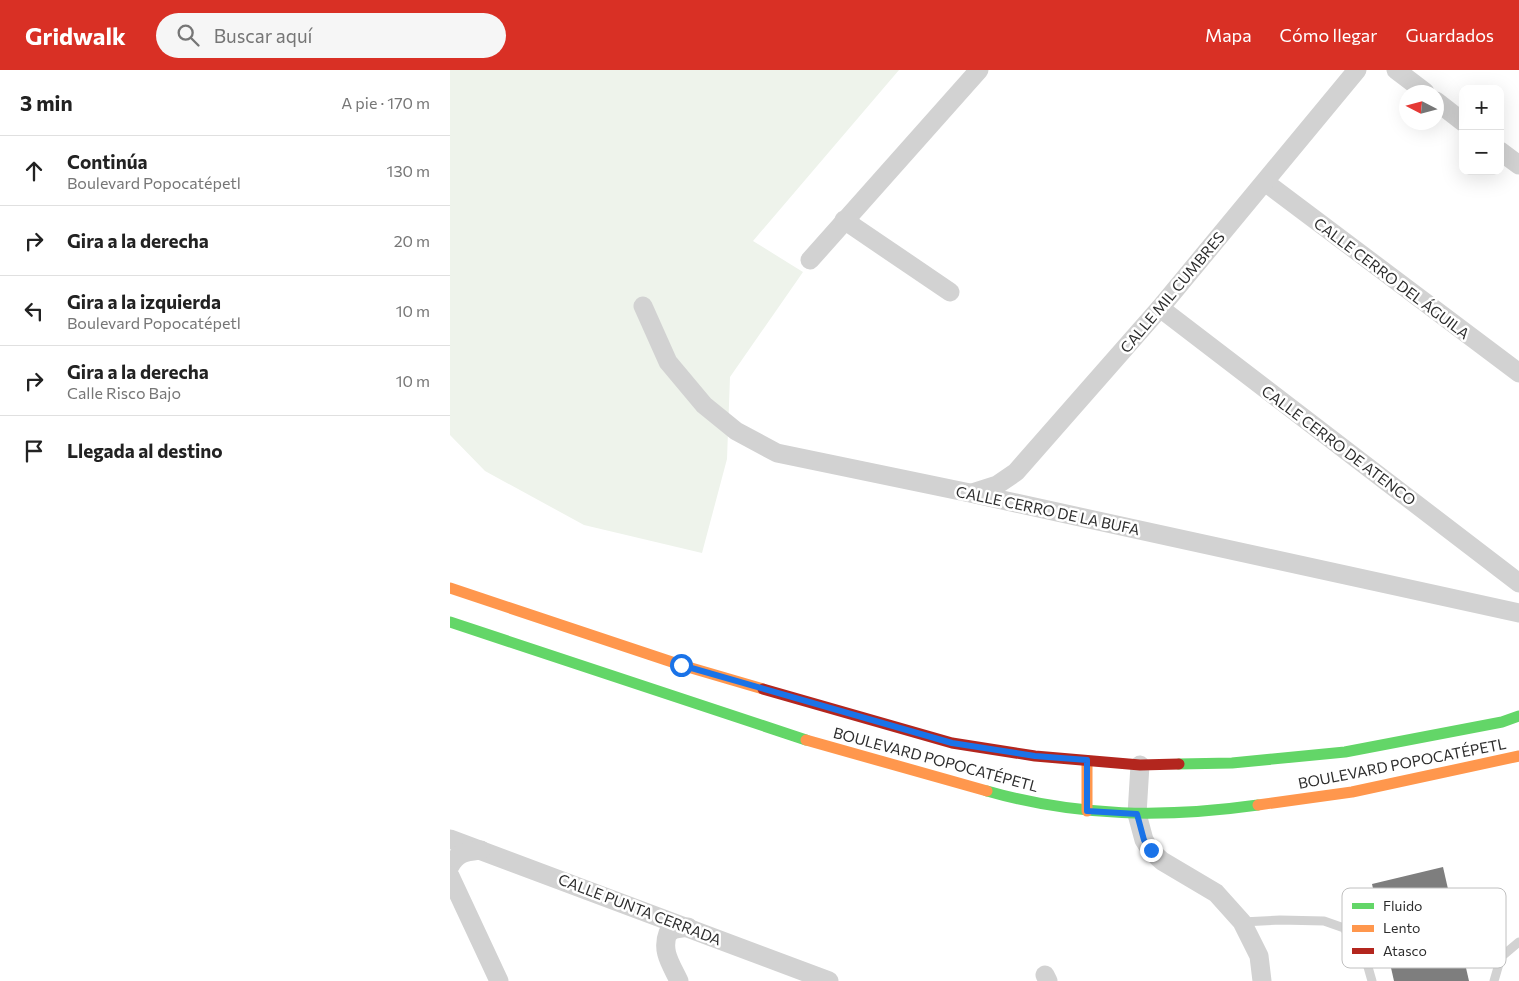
<!DOCTYPE html>
<html lang="es">
<head>
<meta charset="utf-8">
<style>
	body { margin:0; font-family:Commissioner,sans-serif; background:#f6f6f6; color:#222 }
	.controls { position:absolute; right:15px; top:15px; display:grid; overflow:hidden; border-radius:10px; box-shadow:0 5px 20px #0002 }
	.controls button { width:45px; height:45px; display:grid; place-items:center; padding:0; border:0; border-bottom:1px solid #e0e0e0; background:#fff; color:#222; font:25px sans-serif }
	.compass { position:absolute; left:949px; top:15px; width:45px; height:45px; border-radius:50%; background:#fff; box-shadow:0 5px 20px #0002; rotate:276deg }
	.stop { position:absolute; width:15px; height:15px; margin:-11px; border:4px solid #1a73e8; border-radius:50%; background:#fff }
	.stop.end { background:#1a73e8; border-color:#fff; box-shadow:0 1px 5px #0008 }
	.list { margin:0; padding:0; list-style:none }
	h2 { display:flex; justify-content:space-between; align-items:center; height:65px; margin:0; padding:0 20px; font-size:21px }
	h2 small { font-size:16px; font-weight:400; color:#767676 }
	.list li { display:grid; grid-template-columns:32px 1fr auto; gap:15px; align-items:center; box-sizing:border-box; height:70px; padding:0 20px; border-top:1px solid #e0e0e0 }
	.list b { display:block; font-size:19px; white-space:nowrap }
	.list p { margin:0; font-size:16px; white-space:nowrap; color:#767676 }
	.list em { font-size:16px; font-style:normal; color:#767676 }
	.icon { flex:none; width:28px; height:28px; fill:none; stroke:currentColor; stroke-width:2; stroke-linecap:round; stroke-linejoin:round }
	.map { position:relative; flex:none; width:1069px; height:911px; overflow:hidden }
	header { display:flex; align-items:center; gap:30px; box-sizing:border-box; height:70px; padding:0 25px; background:#d93025; color:#fff }
	header strong { font-size:24px }
	nav { display:flex; gap:28px; margin-inline-start:auto; font-size:18px }
	.search { width:350px; height:45px; background:#f6f6f6; display:flex; align-items:center; gap:12px; box-sizing:border-box; padding:0 18px; border-radius:28px; color:#767676; font-size:19px }
	main { display:flex }
	aside { flex:1; background:#fff }
	.map>svg:first-child { display:block }
</style>
</head>
<body>
<header>
<strong>Gridwalk</strong>
<div class="search"><svg class="icon" aria-label="search" viewBox="0 0 24 24"><circle cx="10" cy="10" r="6"/><path d="M15 15l6 6"/></svg>Buscar aquí</div>
<nav><a>Mapa</a><a>Cómo llegar</a><a>Guardados</a></nav>
</header>
<main>
<aside>
<h2>3 min<small>A pie · 170 m</small></h2>
<ul class="list">
<li><svg class="icon" aria-label="ahead" viewBox="0 0 24 24"><path d="M12 20V5M6 11l6-6 6 6"/></svg><div><b>Continúa</b><p>Boulevard Popocatépetl</p></div><em>130 m</em></li>
<li><svg class="icon" aria-label="right" viewBox="0 0 24 24"><path d="M7 20v-9h11M14 6l5 5-5 5"/></svg><div><b>Gira a la derecha</b></div><em>20 m</em></li>
<li><svg class="icon" aria-label="left" viewBox="0 0 24 24"><path d="M17 20v-9H6M10 6l-5 5 5 5"/></svg><div><b>Gira a la izquierda</b><p>Boulevard Popocatépetl</p></div><em>10 m</em></li>
<li><svg class="icon" aria-label="right" viewBox="0 0 24 24"><path d="M7 20v-9h11M14 6l5 5-5 5"/></svg><div><b>Gira a la derecha</b><p>Calle Risco Bajo</p></div><em>10 m</em></li>
<li><svg class="icon" aria-label="arrive" viewBox="0 0 24 24"><path d="M6 21V4h12l-3 4 3 4H6"/></svg><div><b>Llegada al destino</b></div></li>
</ul>
</aside>
<div class="map">
<svg width="1069" height="911" viewBox="0 0 1069 911">
	<rect width="100%" height="100%" fill="#fff"/>
	<!-- green -->
	<polygon fill="#eef3eb" points="0,0 449,0 303,171 353,202 280,307 277,389 252,483 134,455 35,401 0,365"/>
	<!-- building -->
	<polygon fill="#7e7e7e" points="993,797 1019,911 944,911 922,814"/>
	<g fill="none" stroke-linecap="round" stroke-linejoin="round">
		<!-- lane -->
		<g stroke="#d2d2d2" stroke-width="9">
			<polyline points="792,852 830,850 874,851 894,858 918,897 922,911"/>
			<polyline points="1044,911 1051,887 1069,872"/>
		</g>
		<!-- street -->
		<g stroke="#d2d2d2" stroke-width="19">
			<polyline points="946,0 975,22"/>
			<polyline points="986,31 1013,52"/>
			<polyline points="1050,81 1069,95"/>
			<polyline points="815,112 1069,303"/>
			<polyline points="394,150 500,222"/>
			<polyline points="360,190 529,0"/>
			<polyline points="193,236 218,292 254,335 286,361 327,383 520,423 1069,543"/>
			<polyline points="710,238 1069,513"/>
			<polyline points="522,423 547,415 566,402 710,238 907,0"/>
			<polyline points="690,695 687,744 694,770 701,781 712,791 766,823 792,852 809,886 812,911"/>
			<polyline points="0,769 379,911"/>
			<path d="M 0,796 C 8,782 16,782 31,780"/>
			<polyline points="0,806 49,911"/>
			<polyline points="595,905 598,911"/>
			<path d="M 229,911 C 221,894 211,881 218,863 L 225,859 L 238,857"/>
		</g>
		<!-- fast -->
		<g stroke="#63d668" stroke-width="11">
			<polyline points="0,552 356,670"/>
			<polyline points="729,694 782,693 895,682 1052,652 1069,646"/>
			<path d="M 537,721 C 628,747 715,748 808,735"/>
		</g>
		<!-- slow -->
		<g stroke="#ff974d" stroke-width="11">
			<polyline points="0,518 231,595 313,619"/>
			<polyline points="356,670 537,721"/>
			<polyline points="637,691 637,741"/>
			<polyline points="808,735 902,722 1069,686"/>
		</g>
		<!-- jam -->
		<polyline stroke="#b3261e" stroke-width="11" points="313,619 502,673 585,686 690,695 729,694"/>
	</g>
	<g fill="none" stroke-linecap="round" stroke-linejoin="round">
		<!-- route -->
		<polyline stroke="#1a73e8" stroke-width="6" points="231,595 502,673 585,686 637,690 637,741 687,744 694,770 701,780"/>
	</g>
	<g text-anchor="middle" dominant-baseline="central" stroke-width="5" stroke-linejoin="round" paint-order="stroke">
		<!-- street labels -->
		<g font-size="15" fill="#2d2d2d" stroke="#fff">
			<text transform="translate(942 208) rotate(37)">CALLE CERRO DEL ÁGUILA</text>
			<text transform="translate(722 222) rotate(-50)">CALLE MIL CUMBRES</text>
			<text transform="translate(889 375) rotate(37)">CALLE CERRO DE ATENCO</text>
			<text transform="translate(598 440) rotate(12)">CALLE CERRO DE LA BUFA</text>
			<text transform="translate(486 689) rotate(15)">BOULEVARD POPOCATÉPETL</text>
			<text transform="translate(952 693) rotate(-11)">BOULEVARD POPOCATÉPETL</text>
			<text transform="translate(190 839) rotate(21)">CALLE PUNTA CERRADA</text>
		</g>
	</g>
	<!-- legend -->
	<rect x="892" y="818" width="164" height="80" rx="8" fill="#fff" stroke="#c0c0c0" stroke-width="1"/>
	<rect x="902" y="833" width="22" height="6" fill="#63d668"/>
	<rect x="902" y="855" width="22" height="7" fill="#ff974d"/>
	<rect x="902" y="878" width="22" height="6" fill="#b3261e"/>
	<g font-size="14" fill="#2d2d2d">
		<text x="933" y="841">Fluido</text>
		<text x="933" y="863">Lento</text>
		<text x="933" y="886">Atasco</text>
	</g>
</svg>
<div class="controls">
<button>+</button>
<button>−</button>
</div>
<svg class="compass" viewBox="-18 -18 36 36"><path d="M0-13l5 13h-10z" fill="#e53935"/><path d="M0 13l5-13h-10z" fill="#767676"/></svg>
<div class="stop" style="left:231px;top:595px"></div>
<div class="stop end" style="left:701px;top:780px"></div>
</div>
</main>
</body>
</html>
